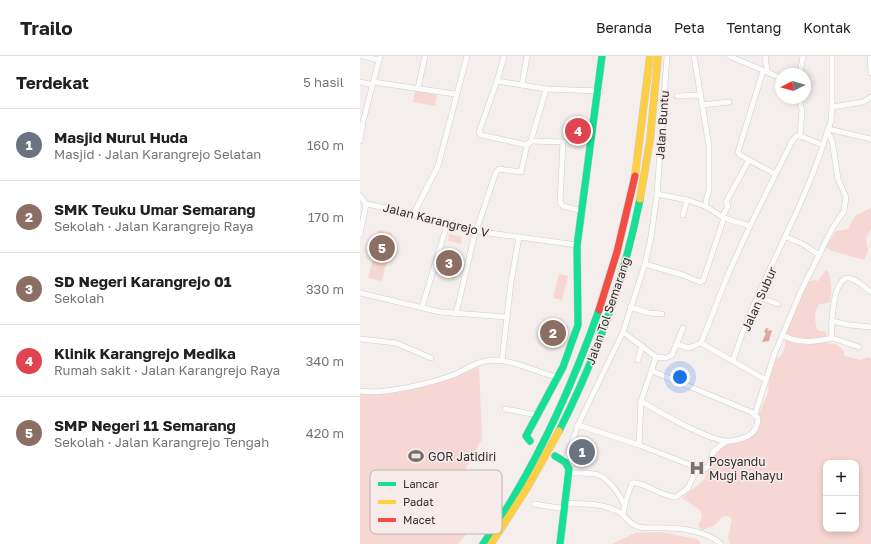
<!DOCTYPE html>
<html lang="id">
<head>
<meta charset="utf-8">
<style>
	body { margin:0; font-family:"Golos Text",sans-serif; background:#f2f2f2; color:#202124 }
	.controls { position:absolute; right:12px; bottom:12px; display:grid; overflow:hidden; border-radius:8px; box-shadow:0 2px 6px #0003 }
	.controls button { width:36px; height:36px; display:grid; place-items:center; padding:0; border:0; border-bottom:1px solid #e0e0e0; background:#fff; color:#202124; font:20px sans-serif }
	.compass { position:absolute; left:415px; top:12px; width:36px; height:36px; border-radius:50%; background:#fff; box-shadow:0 2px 6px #0003; rotate:264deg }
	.you { position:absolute; left:320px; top:321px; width:14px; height:14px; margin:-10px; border:3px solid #fff; border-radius:50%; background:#1a73e8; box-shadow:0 0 0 6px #1a73e833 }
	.badge { display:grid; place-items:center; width:26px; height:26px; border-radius:50%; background:#0f766e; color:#fff; font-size:13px; font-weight:700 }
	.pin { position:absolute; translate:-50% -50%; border:2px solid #fff; box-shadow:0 1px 4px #0006 }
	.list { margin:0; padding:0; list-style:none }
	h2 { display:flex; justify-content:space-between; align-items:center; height:52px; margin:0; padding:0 16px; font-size:17px }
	h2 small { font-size:13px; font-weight:400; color:#757577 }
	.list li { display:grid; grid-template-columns:26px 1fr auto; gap:12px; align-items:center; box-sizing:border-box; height:72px; padding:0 16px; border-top:1px solid #e0e0e0 }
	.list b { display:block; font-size:15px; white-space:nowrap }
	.list p { margin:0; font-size:13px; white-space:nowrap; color:#757577 }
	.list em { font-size:13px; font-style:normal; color:#757577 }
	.map { position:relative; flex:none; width:511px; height:488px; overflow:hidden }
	header { display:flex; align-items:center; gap:24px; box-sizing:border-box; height:56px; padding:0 20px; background:#fff; border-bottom:1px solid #e0e0e0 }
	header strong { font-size:19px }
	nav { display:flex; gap:22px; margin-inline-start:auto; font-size:14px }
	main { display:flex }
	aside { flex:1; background:#fff }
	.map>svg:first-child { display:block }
</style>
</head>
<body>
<header>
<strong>Trailo</strong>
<nav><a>Beranda</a><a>Peta</a><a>Tentang</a><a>Kontak</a></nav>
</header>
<main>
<aside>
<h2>Terdekat<small>5 hasil</small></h2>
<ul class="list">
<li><span class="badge" style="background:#6b7280">1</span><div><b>Masjid Nurul Huda</b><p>Masjid · Jalan Karangrejo Selatan</p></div><em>160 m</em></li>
<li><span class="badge" style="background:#8d6e63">2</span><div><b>SMK Teuku Umar Semarang</b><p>Sekolah · Jalan Karangrejo Raya</p></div><em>170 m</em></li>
<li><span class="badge" style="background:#8d6e63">3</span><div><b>SD Negeri Karangrejo 01</b><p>Sekolah</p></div><em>330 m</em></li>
<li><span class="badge" style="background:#e0444e">4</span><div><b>Klinik Karangrejo Medika</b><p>Rumah sakit · Jalan Karangrejo Raya</p></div><em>340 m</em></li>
<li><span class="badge" style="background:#8d6e63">5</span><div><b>SMP Negeri 11 Semarang</b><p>Sekolah · Jalan Karangrejo Tengah</p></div><em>420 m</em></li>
</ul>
</aside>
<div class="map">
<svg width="511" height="488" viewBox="0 0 511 488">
	<rect width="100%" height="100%" fill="#f4eeed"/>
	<!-- green -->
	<g fill="#f7d7d3" fill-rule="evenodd">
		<polygon points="55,35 77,39 75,50 53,46"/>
		<polygon points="511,152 511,174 506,182 508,195 504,204 472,195 466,191 476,175 488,173 495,160"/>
		<polygon points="18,174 32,177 28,198 14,195"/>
		<polygon points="89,178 102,181 101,188 88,185"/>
		<polygon points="14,198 28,201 22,225 8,222"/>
		<polygon points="92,200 102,203 95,223 86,220"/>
		<path d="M 467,214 C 472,220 473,241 469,247 L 459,248 C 453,257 455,264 457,274 L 466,276 L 467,287 L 476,288 L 483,293 L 485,300 L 501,304 L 508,301 L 511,302 L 511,488 L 370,488 L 368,482 L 372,463 L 368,460 L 362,461 L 354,470 L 342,474 L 338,470 L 342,461 L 340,454 L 322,442 L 345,423 L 351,403 L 364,390 L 392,380 L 395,366 L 408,337 L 409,325 L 406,314 L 410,302 L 419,302 C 429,290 423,285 426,272 C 431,257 440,241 447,226 L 454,224 L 458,225 L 465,215 ZM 466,407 L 496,407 L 496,473 L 466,473 Z"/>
		<polygon points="199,218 208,220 202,244 193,242"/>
		<polygon points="119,311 122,383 103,417 118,430 106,446 121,460 98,488 0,488 0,337 12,339 92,322"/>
		<polygon points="301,476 337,483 340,486 340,488 252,488 275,477"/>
	</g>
	<!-- water -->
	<polygon fill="#e0a7a0" points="406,272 409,273 407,275 412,274 409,285 402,286 406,277 404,276"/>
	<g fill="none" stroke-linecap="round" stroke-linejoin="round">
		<defs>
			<g id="street">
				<polyline points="2,0 19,4"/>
				<polyline points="144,0 137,25 119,76 121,79 167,89"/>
				<polyline points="334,0 349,90 349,134 345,150"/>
				<polyline points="369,0 421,22"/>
				<path d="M 406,0 C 404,6 408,10 407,16"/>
				<polyline points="510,0 511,17"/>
				<polyline points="403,15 378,96 380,99 415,118"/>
				<polyline points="440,18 443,0"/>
				<polyline points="137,25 186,33 240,35"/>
				<polyline points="0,26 9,28"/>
				<polyline points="13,26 95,38"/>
				<polyline points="162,29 167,0"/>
				<polyline points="58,32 65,0"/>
				<polyline points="317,40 340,39"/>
				<polyline points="342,49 369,46"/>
				<polyline points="472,51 503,46 511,41"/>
				<polyline points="468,73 511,83"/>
				<polyline points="440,80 463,89 471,65 472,51 472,0"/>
				<polyline points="0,85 3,66 20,0"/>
				<polyline points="171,85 203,86 200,146 203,150 222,155"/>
				<polyline points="297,138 327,144 345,150 364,162 390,170 431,87 436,80 440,80 442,54 439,42"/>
				<polyline points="0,140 6,148 0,179"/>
				<polyline points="6,148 37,154 107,174 217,189"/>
				<polyline points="53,159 78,110 107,0"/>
				<polyline points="323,159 327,144"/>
				<polyline points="362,161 368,150 366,147 367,144 389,104"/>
				<polyline points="390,170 369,216 341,287 406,324 414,299 441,235 472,173 484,155 486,141 478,123 472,84 467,76"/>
				<polyline points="426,181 443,188 459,199"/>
				<polyline points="285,208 323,219 340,226 343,225 364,162"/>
				<polyline points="0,237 80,256 147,261"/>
				<polyline points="398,241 418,248"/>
				<polyline points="62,251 87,169"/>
				<polyline points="270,251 289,257 302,258"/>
				<polyline points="96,258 114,181 136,116 139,113 161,116 167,89 171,85 186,33"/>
				<polyline points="472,265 489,269 511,271"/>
				<path d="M 422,279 C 438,288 455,286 472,282 C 471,271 472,221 489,222 C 497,223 505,232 511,236"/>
				<polyline points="472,282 499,291"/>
				<polyline points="0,283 36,287 71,302"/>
				<polyline points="316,288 329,292 341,287"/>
				<polyline points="296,301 306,302 312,299 323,272"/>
				<polyline points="142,304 151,226 159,181"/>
				<polyline points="278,304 282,290"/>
				<path d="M 373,305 C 396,230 439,163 463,89"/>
				<path d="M 0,335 C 23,339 73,327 96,318 C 106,313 115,307 126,305 C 150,301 174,316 197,321"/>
				<path d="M 281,345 C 302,358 341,380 364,385 C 371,386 382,383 388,380 C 395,376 398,370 398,362 L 391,356 L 292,315"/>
				<polyline points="145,353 177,359"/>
				<polyline points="395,358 406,324"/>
				<polyline points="218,369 279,389 281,345 296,301 263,276"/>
				<polyline points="279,389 343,414 349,410 353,396 366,385"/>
				<polyline points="205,406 218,369 263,276 285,208 291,181 297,138 307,0"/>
				<path d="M 209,417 C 219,417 230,416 239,419 C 248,423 261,439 264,449"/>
				<path d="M 206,447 C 222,448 242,447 257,455 C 266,459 269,469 279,471 C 288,473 297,471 306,472 C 324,472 348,476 361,488"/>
				<polyline points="174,448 205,453"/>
				<path d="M 263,458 L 266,444 L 272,427 C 282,425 302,441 316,441 L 328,432 L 337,413"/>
			</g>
			<g id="fast">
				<path d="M 199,375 C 236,302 264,224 280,143"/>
				<polyline points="170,385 166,380 203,311 218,269 217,190 242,0"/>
				<polyline points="195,400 205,406 209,413 200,488"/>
				<path d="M 123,488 C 173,417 210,336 239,254"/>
			</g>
			<g id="slow">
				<polyline points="275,120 290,0"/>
				<polyline points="280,143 290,84 298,0"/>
				<polyline points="131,488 167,432 199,375"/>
			</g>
			<polyline id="jam" points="239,254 257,196 275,120"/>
		</defs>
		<!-- street casing -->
		<use href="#street" stroke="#d1cccb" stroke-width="6"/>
		<!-- fast casing -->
		<use href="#fast" stroke="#d1cccb" stroke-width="8"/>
		<!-- slow casing -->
		<use href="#slow" stroke="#d1cccb" stroke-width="8"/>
		<!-- jam casing -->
		<use href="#jam" stroke="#d1cccb" stroke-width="8"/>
		<!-- street -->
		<use href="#street" stroke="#fdfcfc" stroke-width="5"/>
		<!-- fast -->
		<use href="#fast" stroke="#16e098" stroke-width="7"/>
		<!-- slow -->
		<use href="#slow" stroke="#ffcf43" stroke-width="7"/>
		<!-- jam -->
		<use href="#jam" stroke="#f24e42" stroke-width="7"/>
	</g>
	<!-- icons -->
	<defs>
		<symbol id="stadium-bare" viewBox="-9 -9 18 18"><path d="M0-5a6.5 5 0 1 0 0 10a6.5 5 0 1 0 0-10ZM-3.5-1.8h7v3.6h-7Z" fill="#757170" stroke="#f7ecea" stroke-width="2.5" paint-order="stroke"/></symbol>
		<symbol id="hospital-bare" viewBox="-9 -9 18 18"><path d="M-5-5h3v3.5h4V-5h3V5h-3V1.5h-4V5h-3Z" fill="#757170" stroke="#f7ecea" stroke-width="2.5" paint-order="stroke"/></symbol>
	</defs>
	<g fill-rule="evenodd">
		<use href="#stadium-bare" x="45" y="389" width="22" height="22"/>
		<use href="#hospital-bare" x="326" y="401" width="22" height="22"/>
	</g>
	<g text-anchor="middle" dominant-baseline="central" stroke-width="3" stroke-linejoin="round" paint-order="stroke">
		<!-- street labels -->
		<g font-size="12" fill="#312d2c" stroke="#f7ecea">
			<text transform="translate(302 69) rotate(-86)">Jalan Buntu</text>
			<text transform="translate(76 164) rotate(14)">Jalan Karangrejo V</text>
			<text transform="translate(399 243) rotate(-66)">Jalan Subur</text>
			<text transform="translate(248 255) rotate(-71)">Jalan Tol Semarang</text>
		</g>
		<!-- poi labels -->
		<g font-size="12" fill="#312d2c" stroke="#f7ecea" text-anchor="start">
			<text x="68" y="400">GOR Jatidiri</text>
			<text x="349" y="405">Posyandu<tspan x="349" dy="14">Mugi Rahayu</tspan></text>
		</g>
	</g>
	<!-- legend -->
	<rect x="10" y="414" width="132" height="64" rx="6" fill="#f7ecea" stroke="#bcb3b1" stroke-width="1"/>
	<rect x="18" y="426" width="18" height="4" fill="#16e098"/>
	<rect x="18" y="444" width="18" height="4" fill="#ffcf43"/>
	<rect x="18" y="462" width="18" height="4" fill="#f24e42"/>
	<g font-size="11" fill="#312d2c">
		<text x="43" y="432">Lancar</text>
		<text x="43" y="450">Padat</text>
		<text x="43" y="468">Macet</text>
	</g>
</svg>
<div class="controls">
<button>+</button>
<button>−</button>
</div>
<svg class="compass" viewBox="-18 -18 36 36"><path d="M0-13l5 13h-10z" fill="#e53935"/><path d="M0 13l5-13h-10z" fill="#757577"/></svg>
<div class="you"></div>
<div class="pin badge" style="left:222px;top:396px;background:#6b7280">1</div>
<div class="pin badge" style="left:193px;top:277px;background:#8d6e63">2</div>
<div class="pin badge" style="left:89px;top:207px;background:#8d6e63">3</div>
<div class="pin badge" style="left:218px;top:75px;background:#e0444e">4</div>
<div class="pin badge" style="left:22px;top:192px;background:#8d6e63">5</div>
</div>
</main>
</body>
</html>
